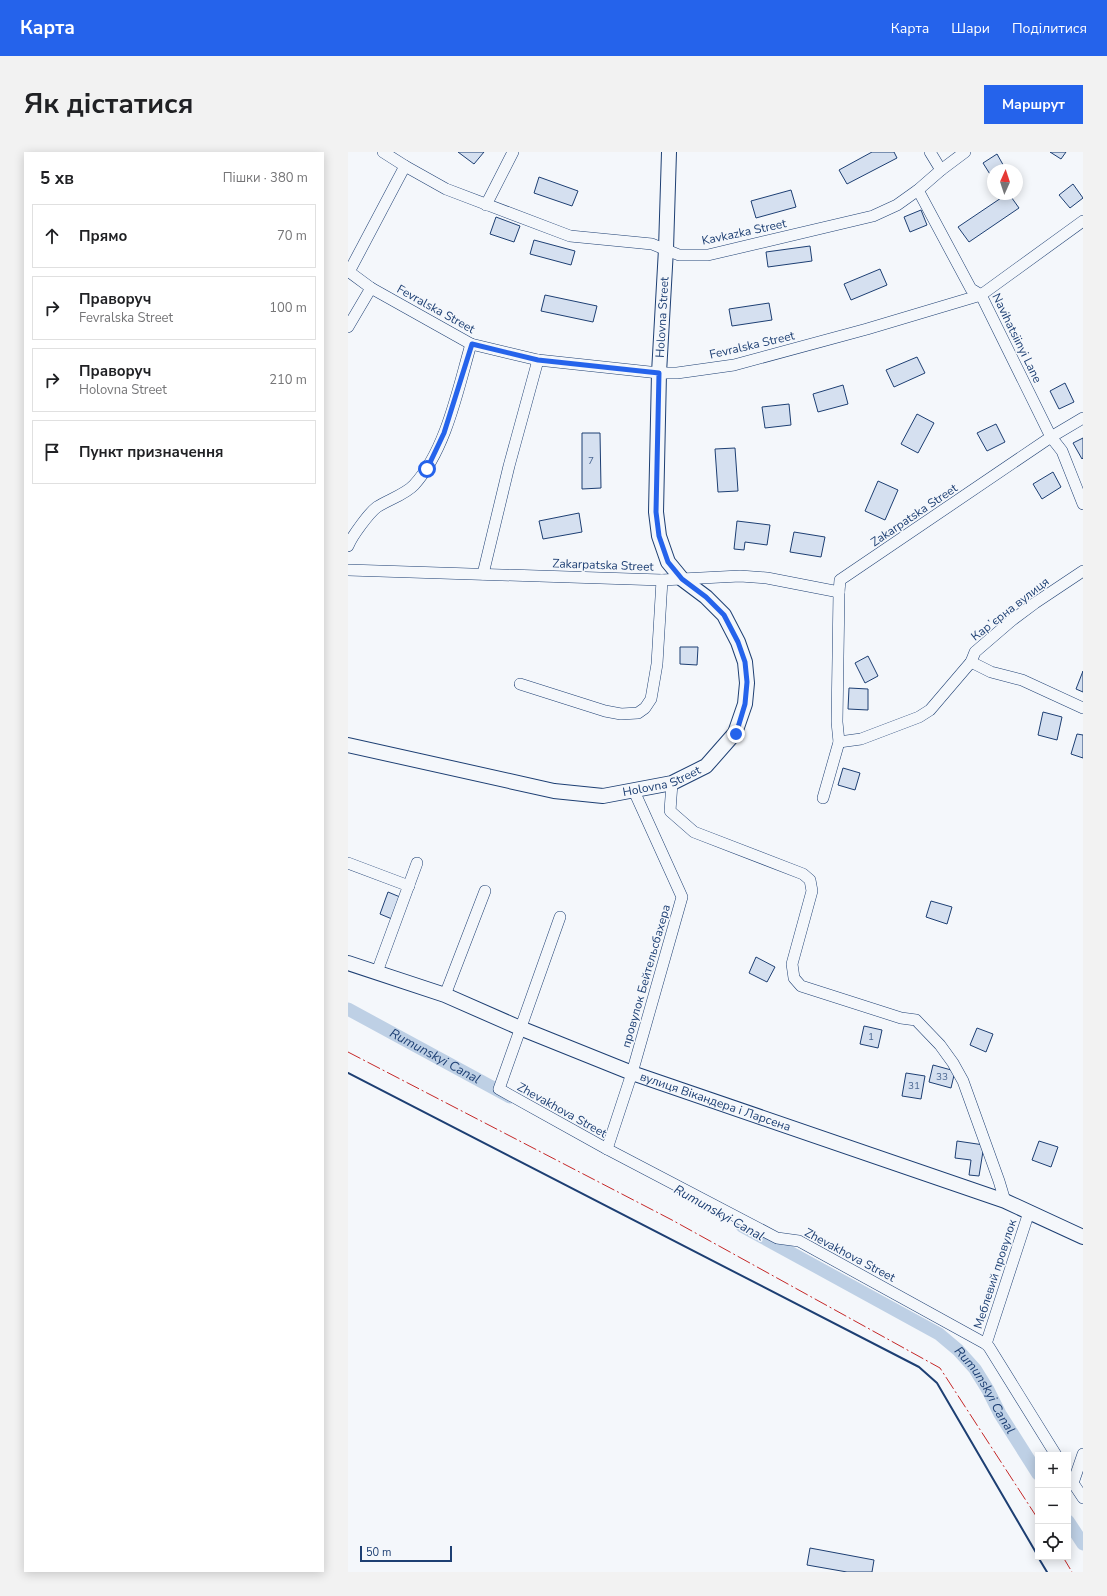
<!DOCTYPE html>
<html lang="uk">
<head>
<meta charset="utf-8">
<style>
	body { margin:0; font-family:"Nunito Sans",sans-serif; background:#f2f2f2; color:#202124 }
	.controls { position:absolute; right:12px; bottom:12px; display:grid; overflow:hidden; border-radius:0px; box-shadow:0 2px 10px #0003 }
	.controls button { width:36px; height:36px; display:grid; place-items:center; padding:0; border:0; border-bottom:1px solid #e0e0e0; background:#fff; color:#202124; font:20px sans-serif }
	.compass { position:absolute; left:639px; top:12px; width:36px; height:36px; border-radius:50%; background:#fff; box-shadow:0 2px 10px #0003; rotate:3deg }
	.scale { position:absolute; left:12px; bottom:10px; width:92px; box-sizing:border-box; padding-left:4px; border:2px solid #1d3f73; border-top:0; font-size:11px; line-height:14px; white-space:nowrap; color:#1d3f73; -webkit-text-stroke:3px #f4f7fb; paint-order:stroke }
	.stop { position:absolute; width:12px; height:12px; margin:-9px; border:3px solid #2563eb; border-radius:50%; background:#fff }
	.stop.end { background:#2563eb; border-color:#fff; box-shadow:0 1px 4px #0008 }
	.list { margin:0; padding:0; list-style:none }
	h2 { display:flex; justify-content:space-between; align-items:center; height:52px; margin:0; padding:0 16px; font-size:17px }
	h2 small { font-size:13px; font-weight:400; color:#757577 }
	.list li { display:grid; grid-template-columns:26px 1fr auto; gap:12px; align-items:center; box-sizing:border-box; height:64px; margin:0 8px 8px; padding:0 8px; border:1px solid #e0e0e0; border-radius:0px }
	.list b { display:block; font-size:15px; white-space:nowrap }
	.list p { margin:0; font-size:13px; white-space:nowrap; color:#757577 }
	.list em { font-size:13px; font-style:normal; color:#757577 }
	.icon { flex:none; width:22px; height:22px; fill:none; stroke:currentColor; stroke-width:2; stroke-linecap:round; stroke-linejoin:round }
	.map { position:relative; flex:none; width:735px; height:1420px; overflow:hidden; border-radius:0px }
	header { display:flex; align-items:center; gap:24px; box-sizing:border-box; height:56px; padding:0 20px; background:#2563eb; color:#fff }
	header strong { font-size:19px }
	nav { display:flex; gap:22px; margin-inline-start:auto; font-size:14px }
	.intro { display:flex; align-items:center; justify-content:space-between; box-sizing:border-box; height:96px; padding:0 24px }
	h1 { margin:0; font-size:28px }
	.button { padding:10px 18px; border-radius:0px; background:#2563eb; color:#fff; font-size:14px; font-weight:700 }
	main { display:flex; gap:24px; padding:0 24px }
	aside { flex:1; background:#fff; border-radius:0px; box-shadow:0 2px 10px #0003 }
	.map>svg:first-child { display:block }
</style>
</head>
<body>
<header>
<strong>Карта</strong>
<nav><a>Карта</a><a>Шари</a><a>Поділитися</a></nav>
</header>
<div class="intro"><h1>Як дістатися</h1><a class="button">Маршрут</a></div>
<main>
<aside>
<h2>5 хв<small>Пішки · 380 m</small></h2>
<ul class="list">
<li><svg class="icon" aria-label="ahead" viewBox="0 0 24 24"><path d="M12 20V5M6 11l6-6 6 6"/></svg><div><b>Прямо</b></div><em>70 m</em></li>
<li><svg class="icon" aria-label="right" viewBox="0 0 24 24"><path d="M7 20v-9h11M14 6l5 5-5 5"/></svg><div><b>Праворуч</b><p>Fevralska Street</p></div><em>100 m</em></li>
<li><svg class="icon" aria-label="right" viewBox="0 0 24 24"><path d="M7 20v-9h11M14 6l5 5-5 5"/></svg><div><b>Праворуч</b><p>Holovna Street</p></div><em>210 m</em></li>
<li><svg class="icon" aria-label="arrive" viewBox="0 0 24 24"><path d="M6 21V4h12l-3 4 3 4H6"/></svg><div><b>Пункт призначення</b></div></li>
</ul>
</aside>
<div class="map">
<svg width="735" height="1420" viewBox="0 0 735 1420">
	<rect width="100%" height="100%" fill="#f4f7fb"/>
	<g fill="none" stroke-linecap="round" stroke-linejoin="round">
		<!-- canal -->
		<g stroke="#bed0e5" stroke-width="13">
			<path id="s1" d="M 0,857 L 162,945"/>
			<path id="s2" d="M 394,1074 L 591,1182 L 610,1198 L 627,1217 L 640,1238 L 652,1262 L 690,1322"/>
			<polyline points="720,1369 735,1392"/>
		</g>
	</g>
	<!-- building -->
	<g fill="#d5e0f0" stroke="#1d3f73">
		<polygon points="110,0 136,0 126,12"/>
		<polygon points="524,0 546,0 549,6 499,32 491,18"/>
		<polygon points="702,0 718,0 713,7"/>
		<polygon points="649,2 658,18 645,18 645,27 635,11"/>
		<polygon points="191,25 230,39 224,54 186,41"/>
		<polygon points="725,32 735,46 722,56 711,43"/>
		<polygon points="443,38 448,55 408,66 403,49"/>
		<polygon points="659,42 661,42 671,56 621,90 610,75"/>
		<polygon points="573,58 579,73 562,80 556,65"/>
		<polygon points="148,65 172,74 166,90 142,82"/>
		<polygon points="186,88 227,99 223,113 182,102"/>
		<polygon points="462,94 464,109 420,115 418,100"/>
		<polygon points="532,117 539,133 503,148 496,132"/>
		<polygon points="197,143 249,154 245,170 193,159"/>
		<polygon points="421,151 424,168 384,174 381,157"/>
		<polygon points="569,205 577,221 546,235 538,218"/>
		<polygon points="717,231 726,250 711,257 702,239"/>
		<polygon points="495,233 500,252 470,260 465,242"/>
		<polygon points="441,252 443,273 417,276 414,255"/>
		<polygon points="569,262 586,271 570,301 553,292"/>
		<polygon points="648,272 657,290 639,299 629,281"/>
		<polygon points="234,281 252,281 253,336 234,337"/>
		<polygon points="735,286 735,306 734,307 725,291"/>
		<polygon points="387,296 390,339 370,340 367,297"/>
		<polygon points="705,320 713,335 694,347 685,332"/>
		<polygon points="530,329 550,338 537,368 517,359"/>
		<polygon points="231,361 234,380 195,387 191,369"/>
		<polygon points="389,369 422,373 419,393 397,390 396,398 386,397"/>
		<polygon points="446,380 477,385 473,405 442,400"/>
		<polygon points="332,495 350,495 349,513 332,512"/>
		<polygon points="520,504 530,524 517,531 507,511"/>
		<polygon points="735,519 735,540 728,537"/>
		<polygon points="501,536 520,537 520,558 500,557"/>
		<polygon points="695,560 714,565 709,588 690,583"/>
		<polygon points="729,582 735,583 735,606 723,602"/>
		<polygon points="495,616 512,621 507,638 490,633"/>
		<polygon points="40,740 52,745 44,767 32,762"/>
		<polygon points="583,749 604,755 599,772 578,765"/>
		<polygon points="408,805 427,815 419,830 401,821"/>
		<polygon points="516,874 534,878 530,896 512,892"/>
		<polygon points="629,876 645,882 638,900 622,893"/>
		<polygon points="585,913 607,919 603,936 581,930"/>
		<polygon points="558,921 577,924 573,947 554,944"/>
		<polygon points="609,989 636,993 631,1024 621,1023 623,1008 607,1006"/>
		<polygon points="691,989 710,995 703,1015 684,1008"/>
		<polygon points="462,1396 526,1408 524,1420 499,1420 459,1413"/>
	</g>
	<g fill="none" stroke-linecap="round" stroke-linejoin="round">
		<defs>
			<g id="minor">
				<polyline points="35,0 57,14 98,37 222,84 304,92 331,103 360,103 525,64 549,53 570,38 593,18 617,0"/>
				<polyline points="582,0 593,18"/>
				<polyline points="570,38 623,137 633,143 703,285 714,299 735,352"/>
				<polyline points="138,53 165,0"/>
				<polyline points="0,119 23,136 123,192 190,208 311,221 329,221 386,213 519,177 633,143 735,69"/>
				<polyline points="1,120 57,14"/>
				<polyline points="0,175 23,136"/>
				<path d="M 0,394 C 4,384 21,361 29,355 C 40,348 58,342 66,333 C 98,298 110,237 123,192"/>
				<polyline points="0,418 314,428 392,424 419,426 491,440 492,428 703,285 735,266"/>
				<polyline points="135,422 161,314 190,208"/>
				<polyline points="623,510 643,520 674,528 735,556"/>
				<polyline points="172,532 257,559 273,562 290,561 297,556 303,547 309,512 314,428"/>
				<polyline points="491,590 513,587 571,565 582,558 623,510 627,500 663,469 687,451 735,419"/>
				<polyline points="324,631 322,659 346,680 455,722 462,728 464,739 444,812 446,826 453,834 553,866 568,868 592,893 605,911 615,929 651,1029 657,1049"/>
				<polyline points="475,646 491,590 489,570 491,440"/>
				<polyline points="0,711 61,734"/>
				<polyline points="212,765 151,937 259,997 429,1086 451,1089 638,1192 641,1195 708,1303"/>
				<polyline points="29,820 69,711"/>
				<polyline points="97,843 137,739"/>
				<polyline points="259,997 284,921 334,745 286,639"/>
				<polyline points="638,1192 681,1060"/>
				<polyline points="721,1325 735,1346"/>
				<polyline points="725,1331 735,1302"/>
			</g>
			<g id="tertiary">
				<path id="s3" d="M 0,593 L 206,639 L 255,644 L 324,631 L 358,614 L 387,581 L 397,552 L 399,531 L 397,510 L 390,490 L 376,463 L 358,445 L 334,427 L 320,410 L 311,384 L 308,360 L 311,221 L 318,97 L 321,0"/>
				<path id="s4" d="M 0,811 L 97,843 L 172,876 L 284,921 L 657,1049 L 735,1085"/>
			</g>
		</defs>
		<!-- minor casing -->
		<use href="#minor" stroke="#1d3f73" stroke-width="12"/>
		<!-- tertiary casing -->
		<use href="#tertiary" stroke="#1d3f73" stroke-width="16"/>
		<!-- minor -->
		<use href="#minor" stroke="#f4f7fb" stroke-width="11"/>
		<!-- tertiary -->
		<use href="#tertiary" stroke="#f4f7fb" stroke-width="14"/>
		<!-- wall -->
		<g stroke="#1d3f73" stroke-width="2">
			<polyline points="0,921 571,1215 589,1231 690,1404"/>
			<polyline points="690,1405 699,1420"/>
		</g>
		<!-- power -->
		<g stroke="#c62828" stroke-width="1" stroke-dasharray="14 3 2 3" stroke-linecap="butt">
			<polyline points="0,900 324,1068 592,1216 690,1367"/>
			<polyline points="715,1405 724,1420"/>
		</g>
	</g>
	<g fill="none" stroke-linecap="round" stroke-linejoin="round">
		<!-- route -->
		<polyline stroke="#2563eb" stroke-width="5" points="79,317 96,281 124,192 190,208 311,221 308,360 311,384 320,410 334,427 358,445 376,463 390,490 397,510 399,530 397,552 388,582"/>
	</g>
	<g text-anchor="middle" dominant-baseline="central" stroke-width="3" stroke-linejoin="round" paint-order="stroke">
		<!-- number labels -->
		<g font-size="10" fill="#4b6792">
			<text x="243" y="309">7</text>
			<text x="523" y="885">1</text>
			<text x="594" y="925">33</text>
			<text x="566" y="934">31</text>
		</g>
		<!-- street labels -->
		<g font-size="12" fill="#1d3f73" stroke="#f4f7fb">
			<text transform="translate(396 80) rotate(-12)">Kavkazka Street</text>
			<text transform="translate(88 157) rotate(29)">Fevralska Street</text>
			<text stroke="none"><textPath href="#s3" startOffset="861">Holovna Street</textPath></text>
			<text transform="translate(669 186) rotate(64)">Navihatsiinyi Lane</text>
			<text transform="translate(404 193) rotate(-13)">Fevralska Street</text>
			<text transform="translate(566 363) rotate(-34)">Zakarpatska Street</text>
			<text transform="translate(255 413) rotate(2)">Zakarpatska Street</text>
			<text transform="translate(662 457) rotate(-38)">Карʼєрна вулиця</text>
			<text stroke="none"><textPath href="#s3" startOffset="321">Holovna Street</textPath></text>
			<text transform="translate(298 824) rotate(-74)">провулок Бейтельсбахера</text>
			<text stroke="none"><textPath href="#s4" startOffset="393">вулиця Вікандера і Ларсена</textPath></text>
			<text transform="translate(214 958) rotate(29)">Zhevakhova Street</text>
			<text transform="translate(502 1103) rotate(28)">Zhevakhova Street</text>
			<text transform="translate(647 1122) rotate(-72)">Меблевий провулок</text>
		</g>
		<!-- water labels -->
		<g font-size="13" font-style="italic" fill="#1d3f73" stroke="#f4f7fb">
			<text stroke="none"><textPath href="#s1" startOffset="99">Rumunskyi Canal</textPath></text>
			<text transform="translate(371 1061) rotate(29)">Rumunskyi Canal</text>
			<text stroke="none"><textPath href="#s2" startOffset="298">Rumunskyi Canal</textPath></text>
		</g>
	</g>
</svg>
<div class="controls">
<button>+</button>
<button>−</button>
<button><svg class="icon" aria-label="locate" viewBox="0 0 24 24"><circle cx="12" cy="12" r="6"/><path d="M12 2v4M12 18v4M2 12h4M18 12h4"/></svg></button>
</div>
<svg class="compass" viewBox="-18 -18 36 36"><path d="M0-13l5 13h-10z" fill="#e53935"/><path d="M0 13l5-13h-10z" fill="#757577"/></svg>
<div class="scale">50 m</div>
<div class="stop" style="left:79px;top:317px"></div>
<div class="stop end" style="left:388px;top:582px"></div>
</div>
</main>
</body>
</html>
